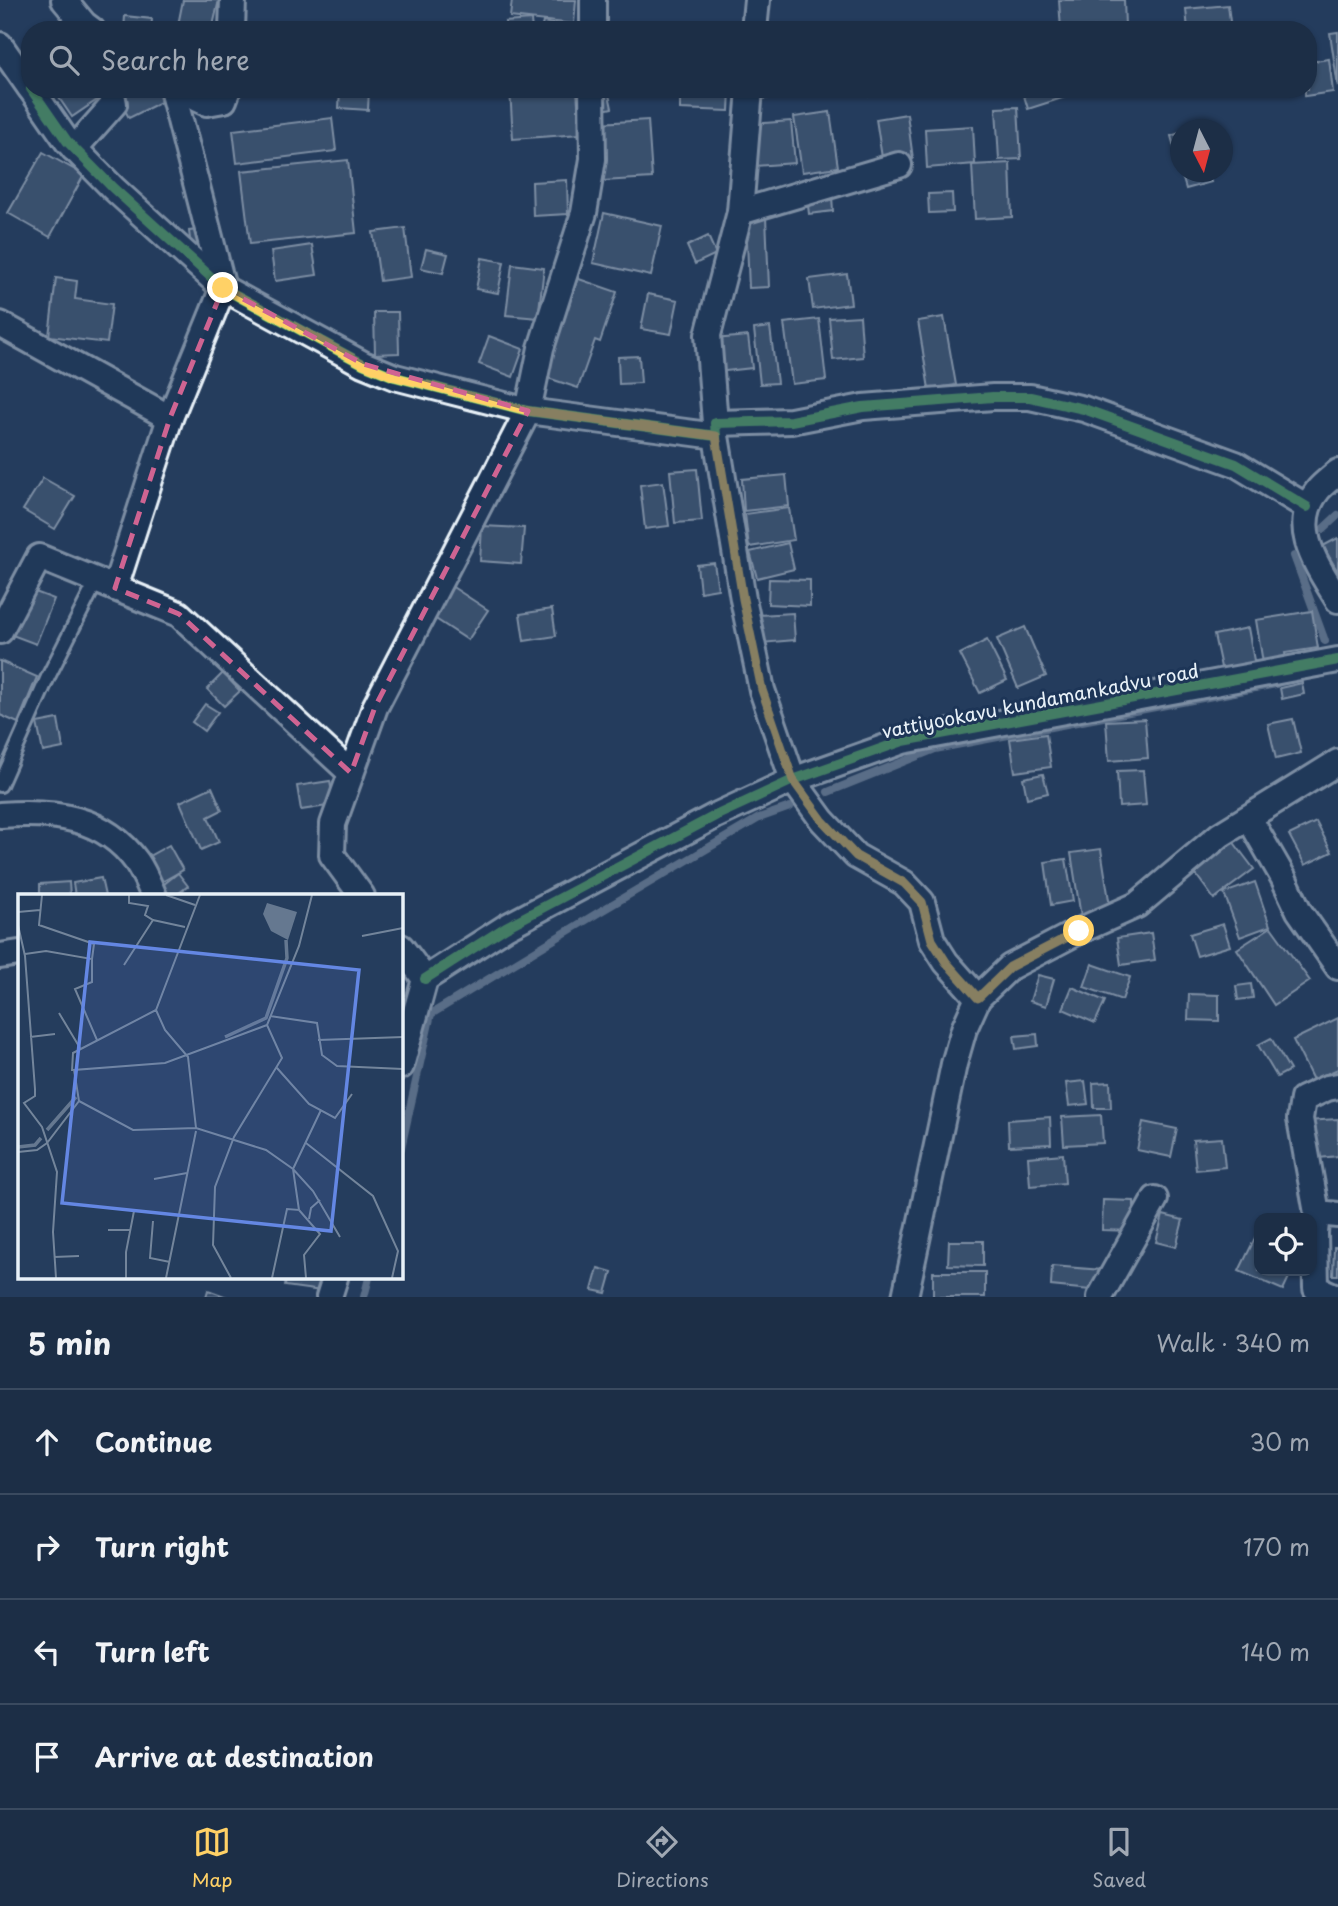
<!DOCTYPE html>
<html lang="en">
<head>
<meta charset="utf-8">
<style>
	body { margin:0; font-family:"Playpen Sans",sans-serif; background:#25364d; color:#f1f3f6 }
	.controls { position:absolute; right:21px; bottom:21px; display:grid; overflow:hidden; border-radius:14px; box-shadow:0 2px 5px #0004 }
	.controls button { width:63px; height:63px; display:grid; place-items:center; padding:0; border:0; border-bottom:2px solid #3a4a5f; background:#1c2e46; color:#f1f3f6; font:35px sans-serif }
	.compass { position:absolute; left:1170px; top:119px; width:63px; height:63px; border-radius:50%; background:#1c2e46; box-shadow:0 2px 5px #0004; rotate:174deg }
	.stop { position:absolute; width:21px; height:21px; margin:-16px; border:5px solid #ffd166; border-radius:50%; background:#fff }
	.stop.end { background:#ffd166; border-color:#fff; box-shadow:0 2px 7px #0008 }
	.list { margin:0; padding:0; list-style:none }
	h2 { display:flex; justify-content:space-between; align-items:center; height:91px; margin:0; padding:0 28px; font-size:30px }
	h2 small { font-size:23px; font-weight:400; color:#a0a8b3 }
	.list li { display:grid; grid-template-columns:46px 1fr auto; gap:21px; align-items:center; box-sizing:border-box; height:105px; padding:0 28px; border-top:2px solid #3a4a5f }
	.list b { display:block; font-size:26px; white-space:nowrap }
	.list em { font-size:23px; font-style:normal; color:#a0a8b3 }
	.icon { flex:none; width:38px; height:38px; fill:none; stroke:currentColor; stroke-width:2; stroke-linecap:round; stroke-linejoin:round }
	.map { position:relative; flex:none; width:1338px; height:1297px; overflow:hidden }
	.search { position:absolute; background:#1c2e46; box-shadow:0 2px 5px #0004; left:21px; right:21px; top:21px; height:77px; display:flex; align-items:center; gap:18px; box-sizing:border-box; padding:0 24px; border-radius:28px; color:#a0a8b3; font-size:26px }
	.sheet { height:511px; background:#1c2e46 }
	nav { display:flex; justify-content:space-around; align-items:center; box-sizing:border-box; height:98px; border-top:2px solid #3a4a5f; background:#1c2e46; font-size:19px; color:#a0a8b3 }
	nav a { display:grid; justify-items:center; gap:4px }
	nav .on { color:#ffd166 }
	.map>svg:first-child { display:block }
</style>
</head>
<body>
<div class="map">
<svg width="1338" height="1297" viewBox="0 0 1338 1297">
	<rect width="100%" height="100%" fill="#253d5d"/>
	<filter id="ink" filterUnits="userSpaceOnUse"><feTurbulence type="fractalNoise" baseFrequency=".0143" numOctaves="2"/><feDisplacementMap in="SourceGraphic" scale="14" xChannelSelector="R" yChannelSelector="G"/><feConvolveMatrix kernelMatrix="1 2 1 2 8 2 1 2 1" color-interpolation-filters="sRGB"/></filter>
	<g filter="url(#ink)">
		<g fill="none" stroke-linecap="round" stroke-linejoin="round">
			<!-- stream -->
			<g stroke="#99a8ba" stroke-width="8">
				<polyline points="1323,529 1338,515"/>
				<polyline points="1294,556 1325,641"/>
				<polyline points="828,792 935,749 1276,684"/>
				<polyline points="401,1148 431,1014 601,911 759,818 790,807"/>
				<polyline points="364,1297 369,1278"/>
			</g>
		</g>
		<!-- building -->
		<g fill="#536782" stroke="#e8f1f8" stroke-width="2">
			<polygon points="183,0 219,0 212,30 177,30"/>
			<polygon points="512,0 576,0 574,24 510,17"/>
			<polygon points="1059,0 1124,0 1125,26 1061,30"/>
			<polygon points="1228,5 1231,30 1188,30 1186,9"/>
			<polygon points="125,16 152,19 151,30 124,30"/>
			<polygon points="531,20 532,30 506,30 505,22"/>
			<polygon points="543,22 567,27 566,30 541,30"/>
			<polygon points="1338,32 1338,87 1330,33"/>
			<polygon points="1329,59 1333,92 1305,96 1305,89 1308,89 1308,62"/>
			<polygon points="53,89 108,89 110,91 72,117"/>
			<polygon points="114,89 157,89 163,101 129,118"/>
			<polygon points="340,89 369,89 368,110 339,108"/>
			<polygon points="510,89 577,89 580,134 513,139"/>
			<polygon points="680,89 730,89 729,111 680,109"/>
			<polygon points="759,89 813,89 813,94 760,99"/>
			<polygon points="868,89 883,89 883,92 869,95"/>
			<polygon points="1022,89 1062,89 1065,97 1028,109"/>
			<polygon points="608,90 612,108 603,110 599,92"/>
			<polygon points="1018,107 1021,159 999,160 996,108"/>
			<polygon points="830,112 838,167 802,172 794,117"/>
			<polygon points="907,114 913,159 883,164 876,119"/>
			<polygon points="332,118 336,151 237,163 233,130"/>
			<polygon points="648,120 652,178 603,181 599,123"/>
			<polygon points="791,121 795,163 755,166 751,124"/>
			<polygon points="973,126 975,164 927,168 925,129"/>
			<polygon points="1180,133 1180,169 1171,136"/>
			<polygon points="43,152 84,175 50,237 8,213"/>
			<polygon points="348,160 356,233 250,244 241,171"/>
			<polygon points="1010,163 1012,217 975,219 972,165"/>
			<polygon points="1181,172 1208,172 1211,182 1186,189"/>
			<polygon points="567,180 568,214 533,216 532,182"/>
			<polygon points="952,193 953,212 929,213 928,194"/>
			<polygon points="832,196 833,211 809,214 807,198"/>
			<polygon points="604,213 662,226 651,276 593,263"/>
			<polygon points="766,217 769,287 749,288 746,218"/>
			<polygon points="405,228 411,277 380,281 373,232"/>
			<polygon points="208,229 210,245 191,247 189,231"/>
			<polygon points="708,236 716,254 695,264 687,246"/>
			<polygon points="312,245 317,275 275,281 271,251"/>
			<polygon points="426,249 448,254 443,273 421,268"/>
			<polygon points="482,258 504,262 498,293 476,289"/>
			<polygon points="512,264 544,268 538,318 506,315"/>
			<polygon points="847,274 851,304 813,309 809,279"/>
			<polygon points="56,278 77,281 75,299 112,304 107,343 49,336"/>
			<polygon points="576,278 617,292 600,342 595,340 578,388 542,376"/>
			<polygon points="648,294 678,300 671,334 641,329"/>
			<polygon points="374,312 398,312 399,353 375,354"/>
			<polygon points="860,316 863,357 833,360 829,318"/>
			<polygon points="944,317 956,385 929,389 918,321"/>
			<polygon points="819,319 826,380 792,384 784,323"/>
			<polygon points="770,327 777,383 760,384 754,329"/>
			<polygon points="489,336 523,349 513,377 479,364"/>
			<polygon points="748,336 752,368 717,372 714,339"/>
			<polygon points="639,356 641,383 619,384 618,357"/>
			<polygon points="697,469 702,521 675,523 670,471"/>
			<polygon points="786,475 789,506 744,511 742,479"/>
			<polygon points="43,478 75,496 55,529 23,510"/>
			<polygon points="663,482 669,526 645,529 640,485"/>
			<polygon points="789,508 794,540 749,547 745,514"/>
			<polygon points="482,526 524,528 521,564 480,561"/>
			<polygon points="1338,538 1338,572 1323,546"/>
			<polygon points="788,543 794,569 757,578 750,552"/>
			<polygon points="714,563 718,589 700,592 697,565"/>
			<polygon points="769,579 810,580 810,606 768,604"/>
			<polygon points="445,582 488,610 468,640 425,612"/>
			<polygon points="30,590 54,599 36,644 12,635"/>
			<polygon points="552,609 556,636 524,641 520,614"/>
			<polygon points="1312,611 1318,648 1285,653 1286,659 1263,663 1256,620"/>
			<polygon points="793,613 795,640 761,643 759,615"/>
			<polygon points="1025,627 1046,676 1018,688 997,639"/>
			<polygon points="1248,628 1255,666 1222,672 1214,635"/>
			<polygon points="987,640 1007,680 980,693 960,654"/>
			<polygon points="0,661 37,677 18,723 0,715"/>
			<polygon points="223,673 240,691 224,706 207,689"/>
			<polygon points="1302,683 1304,694 1282,699 1280,688"/>
			<polygon points="205,704 218,712 204,731 192,722"/>
			<polygon points="58,719 63,748 43,752 37,723"/>
			<polygon points="1145,719 1148,758 1109,761 1106,721"/>
			<polygon points="1293,719 1301,753 1276,759 1268,724"/>
			<polygon points="1046,734 1051,767 1015,772 1010,739"/>
			<polygon points="1143,770 1146,805 1119,807 1117,771"/>
			<polygon points="1043,774 1048,793 1027,798 1023,778"/>
			<polygon points="330,781 334,805 301,810 297,786"/>
			<polygon points="212,787 222,810 208,817 219,842 201,850 180,802"/>
			<polygon points="1316,822 1332,852 1305,865 1289,835"/>
			<polygon points="1229,836 1254,869 1214,899 1189,865"/>
			<polygon points="169,845 183,870 156,885 142,860"/>
			<polygon points="1101,849 1111,913 1081,917 1071,853"/>
			<polygon points="1066,859 1073,901 1051,905 1045,862"/>
			<polygon points="178,873 188,886 175,896 166,896 159,888"/>
			<polygon points="101,878 105,896 75,896 73,883"/>
			<polygon points="69,882 70,896 40,896 40,884"/>
			<polygon points="1255,882 1270,926 1240,937 1224,893"/>
			<polygon points="1223,924 1230,946 1197,956 1190,934"/>
			<polygon points="1271,927 1310,981 1274,1005 1237,949"/>
			<polygon points="1151,933 1155,960 1121,965 1117,938"/>
			<polygon points="1092,964 1130,977 1122,1000 1084,987"/>
			<polygon points="1038,975 1054,979 1046,1006 1030,1001"/>
			<polygon points="1251,984 1253,998 1238,1000 1236,986"/>
			<polygon points="1072,987 1105,1001 1095,1023 1063,1009"/>
			<polygon points="1189,994 1219,995 1219,1021 1188,1020"/>
			<polygon points="1338,1018 1338,1069 1313,1080 1293,1040"/>
			<polygon points="1037,1034 1038,1046 1016,1049 1014,1036"/>
			<polygon points="1271,1038 1290,1070 1277,1077 1258,1045"/>
			<polygon points="1085,1081 1088,1104 1069,1106 1066,1083"/>
			<polygon points="1110,1082 1111,1108 1094,1108 1093,1083"/>
			<polygon points="1101,1115 1103,1143 1064,1145 1062,1117"/>
			<polygon points="1050,1117 1051,1144 1009,1146 1008,1120"/>
			<polygon points="1338,1119 1338,1156 1309,1159 1306,1121"/>
			<polygon points="1143,1122 1177,1129 1171,1157 1137,1150"/>
			<polygon points="1222,1138 1225,1167 1196,1170 1193,1140"/>
			<polygon points="1063,1154 1065,1183 1030,1186 1028,1157"/>
			<polygon points="1103,1200 1134,1201 1134,1231 1102,1230"/>
			<polygon points="1163,1215 1183,1220 1176,1247 1156,1242"/>
			<polygon points="1256,1236 1259,1237 1259,1271 1292,1271 1283,1290 1239,1271"/>
			<polygon points="949,1241 983,1241 983,1266 948,1265"/>
			<polygon points="1334,1247 1338,1247 1338,1275 1333,1275"/>
			<polygon points="1052,1266 1102,1270 1100,1291 1051,1286"/>
			<polygon points="598,1268 612,1272 606,1293 592,1290"/>
			<rect x="933" y="1272" width="52" height="25"/>
			<polygon points="286,1278 331,1278 329,1292 285,1286"/>
			<polygon points="208,1290 227,1297 206,1297"/>
		</g>
		<g fill="none" stroke-linecap="round" stroke-linejoin="round">
			<defs>
				<polyline id="service" points="0,785 48,677 97,580"/>
				<g id="minor">
					<polyline points="64,0 84,24 92,30"/>
					<polyline points="232,30 233,0"/>
					<polyline points="593,30 593,0"/>
					<polyline points="754,30 757,0"/>
					<polyline points="0,45 30,88"/>
					<polyline points="31,89 67,141 113,188 223,288 363,364 395,377 528,411 716,436 715,423 791,421 863,407 993,397 1030,397 1084,409 1236,464 1307,507"/>
					<polyline points="176,89 207,103 224,100 228,89"/>
					<polyline points="74,149 114,104 111,89"/>
					<polyline points="740,212 899,165"/>
					<polyline points="0,324 170,418"/>
					<polyline points="715,423 708,335 740,212 750,89"/>
					<polyline points="716,436 743,599 762,690 793,780 822,820 856,856 904,883 922,902 932,940 946,962 978,998"/>
					<path d="M 1338,472 C 1331,478 1323,484 1318,490 C 1288,527 1318,567 1338,600"/>
					<polyline points="115,588 170,418 223,288 172,89"/>
					<polyline points="0,631 39,557 179,614 351,773"/>
					<path d="M 0,815 C 53,811 104,816 137,862 C 144,872 149,885 154,896"/>
					<polyline points="1249,818 1283,877 1299,911 1338,967"/>
					<polyline points="362,896 332,855 333,824 375,707 528,411 541,348 584,213 593,159 592,89"/>
					<polyline points="401,947 425,979 401,1066"/>
					<polyline points="0,956 19,953"/>
					<polyline points="425,979 506,927 715,816 793,780 903,741 1338,660"/>
					<polyline points="1338,1086 1327,1088 1303,1099 1300,1119 1317,1213 1338,1215"/>
					<polyline points="1317,1213 1315,1233 1316,1288 1336,1297"/>
					<polyline points="329,1297 335,1278"/>
					<polyline points="905,1297 954,1064 964,1029 978,998 1010,967 1079,931 1137,905 1220,835 1338,762"/>
					<polyline points="1100,1297 1155,1199"/>
				</g>
			</defs>
			<!-- service casing -->
			<use href="#service" stroke="#e8f1f8" stroke-width="18"/>
			<!-- minor casing -->
			<use href="#minor" stroke="#e8f1f8" stroke-width="30"/>
			<!-- service -->
			<use href="#service" stroke="#1d3557" stroke-width="12"/>
			<!-- minor -->
			<use href="#minor" stroke="#1d3557" stroke-width="24"/>
			<defs>
				<g id="cycleway">
					<polyline points="31,89 67,141 113,188 223,288 363,364 395,377 528,411 716,436 715,423 791,421 863,407 993,397 1030,397 1084,409 1236,464 1307,507"/>
					<polyline points="425,979 506,927 715,816 793,780 903,741 1338,660"/>
				</g>
			</defs>
			<!-- cycleway casing -->
			<use href="#cycleway" stroke="#1d3557" stroke-width="15"/>
			<!-- cycleway -->
			<use href="#cycleway" stroke="#67ca6e" stroke-width="10"/>
		</g>
	</g>
	<g fill="none" stroke-linecap="round" stroke-linejoin="round" filter="url(#ink)">
		<!-- route -->
		<polyline stroke="#ffd166" stroke-width="9" points="223,288 363,364 395,377 528,411 716,436 743,599 762,690 793,780 822,820 856,856 904,883 922,902 932,940 946,962 978,998 1010,967 1079,931"/>
	</g>
	<!-- marked area -->
	<path d="M0 0H1338V1297H0ZM 223,288 L 363,364 L 528,411 L 375,707 L 351,773 L 179,614 L 115,588 L 170,418 Z" fill="#253d5d" fill-opacity=".55" fill-rule="evenodd"/>
	<path fill="none" stroke="#cf6492" stroke-width="5" stroke-dasharray="14 9" stroke-linejoin="round" d="M 223,288 L 363,364 L 528,411 L 375,707 L 351,773 L 179,614 L 115,588 L 170,418 Z"/>
	<g text-anchor="middle" dominant-baseline="central" stroke-width="6" stroke-linejoin="round" paint-order="stroke">
		<!-- street labels -->
		<g font-size="19" fill="#e8f1f8" stroke="#1d3557">
			<text transform="translate(1040 700) rotate(-11)">vattiyookavu kundamankadvu road</text>
		</g>
	</g>
	<!-- overview -->
	<g transform="translate(18 894)">
		<rect width="385" height="385" fill="#253d5d"/>
		<path d="M 249,9 L 279,18 L 270,46 L 253,37 L 245,20 Z" fill="#657890"/>
		<path fill="none" stroke="#657890" stroke-width="3.5" d="M 207,143 L 248,124 L 269,64 L 268,46M 29,236 L 58,203M 0,253 L 17,251 L 23,244"/>
		<path fill="none" stroke="#73859b" stroke-width="2" d="M 24,1 L 21,31 L 76,50 L 74,65M 111,1 L 111,9 L 130,12 L 127,21 L 135,26 L 167,33M 148,1 L 177,11M 0,18 L 22,16M 0,31 L 7,62 L 17,195 L 17,202 L 6,209 L 24,233 L 39,278 L 35,338 L 38,384M 344,42 L 385,34M 7,60 L 28,57 L 74,65 L 74,88 L 57,95 L 79,146M 106,71 L 135,26M 138,116 L 147,136 L 170,163 L 178,234M 41,119 L 62,154M 252,122 L 299,129 L 304,161 L 319,172 L 385,175M 12,143 L 37,140M 300,146 L 385,143M 259,174 L 291,210 L 317,224 L 334,200M 54,177 L 55,159 L 138,116 L 182,1M 61,207 L 115,236 L 178,234 L 248,256 L 275,275 L 295,297 L 322,343M 288,249 L 355,302 L 380,357 L 374,384M 0,258 L 19,256 L 29,249 L 61,207 L 56,176 L 147,169 L 249,131M 136,285 L 169,279M 281,316 L 302,340 L 286,361 L 288,384M 291,325 L 293,314 L 302,306M 135,327 L 132,364 L 152,368M 90,336 L 113,336M 36,363 L 61,362M 108,384 L 108,358 L 116,317M 148,384 L 178,237M 213,384 L 195,351 L 197,293 L 216,243 L 264,164 L 249,131 L 281,52 L 294,1M 254,384 L 269,315 L 281,316 L 275,275 L 303,216"/>
		<path fill="#6487e3" fill-opacity="0.15" stroke="#6487e3" stroke-width="3.5" d="M 72,48 L 341,76 L 313,337 L 44,309 Z"/>
		<rect width="385" height="385" fill="none" stroke="#e8f1f8" stroke-width="3.5"/>
	</g>
</svg>
<div class="controls">
<button><svg class="icon" aria-label="locate" viewBox="0 0 24 24"><circle cx="12" cy="12" r="6"/><path d="M12 2v4M12 18v4M2 12h4M18 12h4"/></svg></button>
</div>
<svg class="compass" viewBox="-18 -18 36 36"><path d="M0-13l5 13h-10z" fill="#e53935"/><path d="M0 13l5-13h-10z" fill="#a0a8b3"/></svg>
<div class="stop" style="left:1079px;top:931px"></div>
<div class="stop end" style="left:223px;top:288px"></div>
<div class="search"><svg class="icon" aria-label="search" viewBox="0 0 24 24"><circle cx="10" cy="10" r="6"/><path d="M15 15l6 6"/></svg>Search here</div>
</div>
<section class="sheet">
<h2>5 min<small>Walk · 340 m</small></h2>
<ul class="list">
<li><svg class="icon" aria-label="ahead" viewBox="0 0 24 24"><path d="M12 20V5M6 11l6-6 6 6"/></svg><div><b>Continue</b></div><em>30 m</em></li>
<li><svg class="icon" aria-label="right" viewBox="0 0 24 24"><path d="M7 20v-9h11M14 6l5 5-5 5"/></svg><div><b>Turn right</b></div><em>170 m</em></li>
<li><svg class="icon" aria-label="left" viewBox="0 0 24 24"><path d="M17 20v-9H6M10 6l-5 5 5 5"/></svg><div><b>Turn left</b></div><em>140 m</em></li>
<li><svg class="icon" aria-label="arrive" viewBox="0 0 24 24"><path d="M6 21V4h12l-3 4 3 4H6"/></svg><div><b>Arrive at destination</b></div></li>
</ul>
</section>
<nav>
<a class="on"><svg class="icon" aria-label="map" viewBox="0 0 24 24"><path d="M3 6l6-2 6 2 6-2v14l-6 2-6-2-6 2zM9 4v14M15 6v14"/></svg>Map</a>
<a><svg class="icon" aria-label="directions" viewBox="0 0 24 24"><path d="M12 3l9 9-9 9-9-9zM9 14v-3h6M13 9l2 2-2 2"/></svg>Directions</a>
<a><svg class="icon" aria-label="saved" viewBox="0 0 24 24"><path d="M7 4h10v16l-5-4-5 4z"/></svg>Saved</a>
</nav>
</body>
</html>
